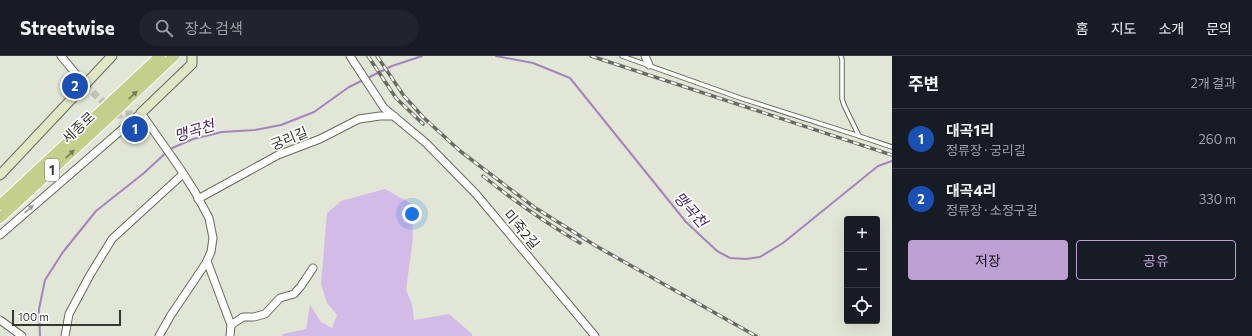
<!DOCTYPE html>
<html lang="ko">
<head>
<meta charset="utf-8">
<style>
	body { margin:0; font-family:Commissioner,"Noto Sans KR",sans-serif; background:#20242c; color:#f1f3f6 }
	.controls { position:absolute; right:12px; bottom:12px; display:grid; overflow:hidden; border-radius:4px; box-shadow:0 4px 16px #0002 }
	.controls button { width:36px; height:36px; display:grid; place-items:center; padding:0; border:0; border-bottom:1px solid #363941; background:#171b24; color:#f1f3f6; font:20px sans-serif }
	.scale { position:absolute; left:12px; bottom:10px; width:109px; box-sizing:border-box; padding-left:4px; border:2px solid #373832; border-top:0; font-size:11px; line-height:14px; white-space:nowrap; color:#373832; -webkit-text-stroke:3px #fff; paint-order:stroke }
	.you { position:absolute; left:412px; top:158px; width:14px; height:14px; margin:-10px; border:3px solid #fff; border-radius:50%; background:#1a73e8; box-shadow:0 0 0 6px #1a73e833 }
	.badge { display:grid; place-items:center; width:26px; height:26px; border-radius:50%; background:#bea0d5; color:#fff; font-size:13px; font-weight:700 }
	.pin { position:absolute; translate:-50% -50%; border:2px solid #fff; box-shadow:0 1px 4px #0006 }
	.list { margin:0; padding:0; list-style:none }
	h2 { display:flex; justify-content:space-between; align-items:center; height:52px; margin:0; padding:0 16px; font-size:17px }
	h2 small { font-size:13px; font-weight:400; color:#9ea1a6 }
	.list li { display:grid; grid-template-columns:26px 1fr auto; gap:12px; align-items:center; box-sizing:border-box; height:60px; padding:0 16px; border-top:1px solid #363941 }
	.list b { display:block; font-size:15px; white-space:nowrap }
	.list p { margin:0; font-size:13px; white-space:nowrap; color:#9ea1a6 }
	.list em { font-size:13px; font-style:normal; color:#9ea1a6 }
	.actions { display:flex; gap:8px; padding:12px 16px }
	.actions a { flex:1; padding:9px 0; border:1px solid #bea0d5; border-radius:4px; text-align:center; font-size:14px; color:#bea0d5 }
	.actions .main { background:#bea0d5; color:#111 }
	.icon { flex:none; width:22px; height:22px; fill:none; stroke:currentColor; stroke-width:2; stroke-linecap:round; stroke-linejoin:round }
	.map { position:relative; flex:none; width:892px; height:280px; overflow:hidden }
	header { display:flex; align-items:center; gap:24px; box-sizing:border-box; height:56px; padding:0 20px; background:#171b24; border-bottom:1px solid #363941 }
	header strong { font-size:19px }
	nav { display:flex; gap:22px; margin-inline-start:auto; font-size:14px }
	.search { width:280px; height:36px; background:#20242c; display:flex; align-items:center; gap:10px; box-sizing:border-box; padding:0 14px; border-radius:22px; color:#9ea1a6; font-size:15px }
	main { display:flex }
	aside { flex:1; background:#171b24 }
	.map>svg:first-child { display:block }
</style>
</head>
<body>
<header>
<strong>Streetwise</strong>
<div class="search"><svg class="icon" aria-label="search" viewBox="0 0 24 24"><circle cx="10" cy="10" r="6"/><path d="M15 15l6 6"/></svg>장소 검색</div>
<nav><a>홈</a><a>지도</a><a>소개</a><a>문의</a></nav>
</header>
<main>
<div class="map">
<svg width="892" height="280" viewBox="0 0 892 280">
	<rect width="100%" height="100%" fill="#e2e6d6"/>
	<!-- green -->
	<polygon fill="#d3bbe8" points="385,133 405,144 411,148 413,182 406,234 412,248 414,264 449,258 472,278 472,280 282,280 283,278 306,273 310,249 321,266 332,272 337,259 327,247 321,228 327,157 341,145"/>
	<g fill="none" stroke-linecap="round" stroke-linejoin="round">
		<!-- stream -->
		<g stroke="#a385bc" stroke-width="2">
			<polyline points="496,0 533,7 570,22 686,166 717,195 730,202 746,203 760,201 783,187 878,110 892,105"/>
			<polyline points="40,280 39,253 45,224 63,196 96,155 144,117 170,93 193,83 222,76 255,74 281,69 314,56 349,31 392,10 422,0"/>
		</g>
		<!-- street-tunnel -->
		<polyline stroke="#c0c3b5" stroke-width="7" stroke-dasharray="7 3.5" stroke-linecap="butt" points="85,29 117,59 141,57"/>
		<defs>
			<g id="lane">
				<polyline points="622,0 740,42 859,80 844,49 842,43 842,4 841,0"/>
				<polyline points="859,80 892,91"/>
			</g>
			<g id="street">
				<polyline points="61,0 85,29"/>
				<polyline points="350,0 384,52 426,87 476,138 595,280"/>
				<polyline points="645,0 649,9"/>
				<polyline points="198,143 278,99 320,83 359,63 380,60 394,60"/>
				<polyline points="0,179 141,57 179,111 195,136 209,162 213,182 211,196 206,207 171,259 159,280"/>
				<polyline points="207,205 231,269 230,280"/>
				<polyline points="0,264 22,280"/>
				<polyline points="231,269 243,261 254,261 265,258 280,242 294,238 301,230 313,212"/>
				<polyline points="65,280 69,258 90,219 112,183 183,118"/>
			</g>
			<g id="secondary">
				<polyline points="141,57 192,8 192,0"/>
				<polyline points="0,119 112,0"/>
			</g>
			<g id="primary">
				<polyline points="0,149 97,59"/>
				<polyline points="0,162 104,66"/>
			</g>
		</defs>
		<!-- lane casing -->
		<use href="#lane" stroke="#666a5c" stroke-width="5.5"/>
		<!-- street casing -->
		<use href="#street" stroke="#666a5c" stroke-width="9"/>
		<!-- secondary casing -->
		<use href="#secondary" stroke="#666a5c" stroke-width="11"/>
		<!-- primary casing -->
		<use href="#primary" stroke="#fff" stroke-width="12"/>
		<!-- lane -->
		<use href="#lane" stroke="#fff" stroke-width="3.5"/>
		<!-- street -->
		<use href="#street" stroke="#fff" stroke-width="7"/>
		<!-- secondary -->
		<use href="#secondary" stroke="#e1e7c5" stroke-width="9"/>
		<!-- primary -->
		<use href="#primary" stroke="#c3cf8b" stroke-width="10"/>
		<defs>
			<g id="rail">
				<polyline points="368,0 396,42 423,68"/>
				<polyline points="377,0 404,40 423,61 460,95 534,151 596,190 756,280"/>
				<polyline points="591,0 892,99"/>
				<path d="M 483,120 C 514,145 546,167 580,187"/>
			</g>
		</defs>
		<!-- rail casing -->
		<use href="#rail" stroke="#696b62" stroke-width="3.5"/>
		<!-- rail -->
		<use href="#rail" stroke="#fff" stroke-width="2" stroke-dasharray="6" stroke-linecap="butt"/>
		<defs>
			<g id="primary-bridge">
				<polyline points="97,59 160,0"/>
				<polyline points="104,66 174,0"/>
			</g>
		</defs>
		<!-- primary-bridge casing -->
		<use href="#primary-bridge" stroke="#fff" stroke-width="12" stroke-linecap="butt"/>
		<!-- primary-bridge -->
		<use href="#primary-bridge" stroke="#c3cf8b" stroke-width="10"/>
	</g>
	<!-- one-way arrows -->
	<defs><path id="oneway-solid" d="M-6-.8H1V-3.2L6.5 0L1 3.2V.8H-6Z"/></defs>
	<g fill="#767c5a">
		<use href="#oneway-solid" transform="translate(133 39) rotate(-43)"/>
		<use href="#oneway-solid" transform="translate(70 98) rotate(-43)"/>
	</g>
	<use fill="#9b9c98" href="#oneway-solid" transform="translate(29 153) rotate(-41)"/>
	<g text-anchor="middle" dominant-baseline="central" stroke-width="3.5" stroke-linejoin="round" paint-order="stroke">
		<!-- shield labels -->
		<rect fill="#fff" stroke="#737470" stroke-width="1" x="45" y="103" width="14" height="22" rx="3"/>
		<g font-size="13" font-weight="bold" fill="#373832">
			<text x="52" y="114">1</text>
		</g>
		<!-- street labels -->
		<g font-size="14" fill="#373832" stroke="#fff">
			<text transform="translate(78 71) rotate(-43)">세종로</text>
			<text transform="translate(289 82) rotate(-22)">궁리길</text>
			<text transform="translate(522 173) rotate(50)">미죽2길</text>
		</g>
		<!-- water labels -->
		<g font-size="15" font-style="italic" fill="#481f62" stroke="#fff">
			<text transform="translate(194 74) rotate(-17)">맹곡천</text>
			<text transform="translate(691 153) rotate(48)">맹곡천</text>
		</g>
	</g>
</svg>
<div class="controls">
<button>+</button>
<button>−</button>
<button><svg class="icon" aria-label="locate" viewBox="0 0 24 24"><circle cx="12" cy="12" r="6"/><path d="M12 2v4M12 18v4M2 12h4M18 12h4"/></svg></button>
</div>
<div class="scale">100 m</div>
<div class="you"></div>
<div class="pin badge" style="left:135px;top:73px;background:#1a4fb4">1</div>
<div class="pin badge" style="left:75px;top:30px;background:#1a4fb4">2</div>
</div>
<aside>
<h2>주변<small>2개 결과</small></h2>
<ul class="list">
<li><span class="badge" style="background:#1a4fb4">1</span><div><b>대곡1리</b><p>정류장 · 궁리길</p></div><em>260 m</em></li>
<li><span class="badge" style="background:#1a4fb4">2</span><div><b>대곡4리</b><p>정류장 · 소정구길</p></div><em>330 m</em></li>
</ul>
<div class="actions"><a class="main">저장</a><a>공유</a></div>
</aside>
</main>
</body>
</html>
